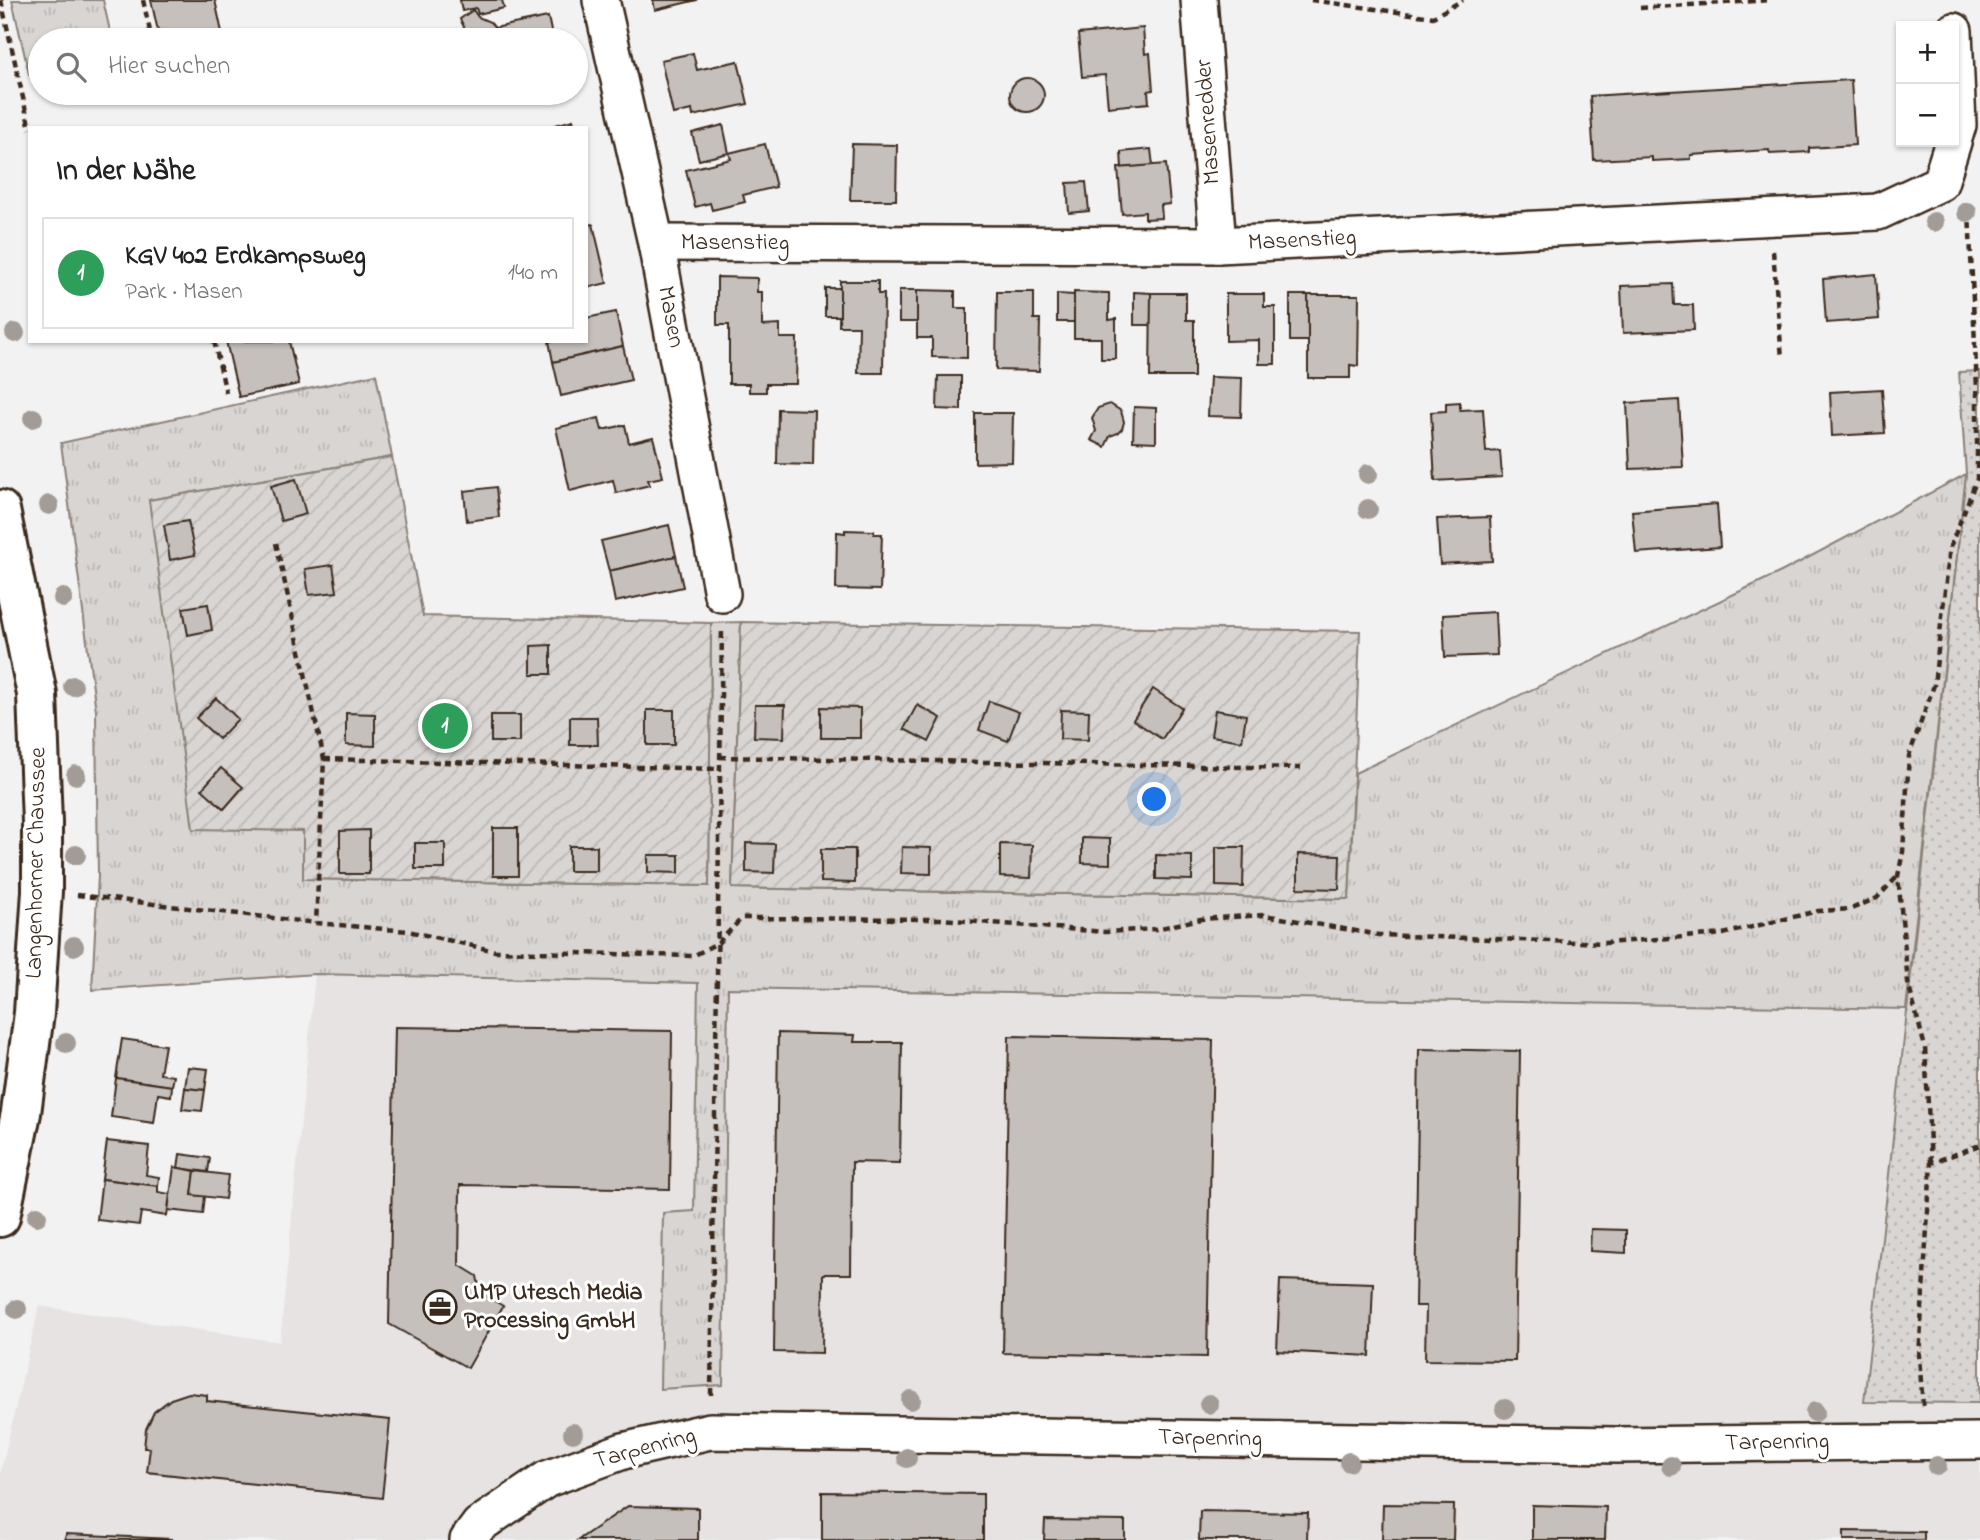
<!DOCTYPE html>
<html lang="de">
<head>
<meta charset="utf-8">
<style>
	body { margin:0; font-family:"Indie Flower",sans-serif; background:#f2f2f2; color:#222 }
	.controls { position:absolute; right:21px; top:21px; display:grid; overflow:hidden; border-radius:0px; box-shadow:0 2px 5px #0004 }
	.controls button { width:63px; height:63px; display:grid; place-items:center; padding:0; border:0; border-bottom:2px solid #e0e0e0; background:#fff; color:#222; font:35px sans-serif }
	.you { position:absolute; left:1155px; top:800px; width:24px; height:24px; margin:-18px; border:5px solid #fff; border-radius:50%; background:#1a73e8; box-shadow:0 0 0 10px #1a73e833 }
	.badge { display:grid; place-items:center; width:46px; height:46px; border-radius:50%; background:#111827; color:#fff; font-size:23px; font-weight:700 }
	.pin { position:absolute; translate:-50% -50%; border:4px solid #fff; box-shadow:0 2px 7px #0006 }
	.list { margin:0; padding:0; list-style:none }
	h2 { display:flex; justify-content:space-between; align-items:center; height:91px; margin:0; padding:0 28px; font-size:30px }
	h2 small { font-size:23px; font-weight:400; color:#767676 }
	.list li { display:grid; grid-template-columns:46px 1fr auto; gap:21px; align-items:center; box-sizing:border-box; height:112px; margin:0 14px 14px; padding:0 14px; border:2px solid #e0e0e0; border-radius:0px }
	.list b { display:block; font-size:26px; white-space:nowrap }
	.list p { margin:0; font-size:23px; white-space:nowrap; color:#767676 }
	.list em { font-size:23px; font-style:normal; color:#767676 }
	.icon { flex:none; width:38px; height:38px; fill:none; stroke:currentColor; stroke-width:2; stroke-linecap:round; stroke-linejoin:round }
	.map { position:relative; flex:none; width:1980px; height:1540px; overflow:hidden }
	.search { position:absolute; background:#fff; box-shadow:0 2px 5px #0004; left:28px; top:28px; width:560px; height:77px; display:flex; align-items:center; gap:18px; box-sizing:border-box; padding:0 24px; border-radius:38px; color:#767676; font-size:26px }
	.panel { position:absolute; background:#fff; box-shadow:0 2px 5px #0004; left:28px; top:126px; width:560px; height:217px; border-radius:0px }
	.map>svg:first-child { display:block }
</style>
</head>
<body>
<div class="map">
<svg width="1980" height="1540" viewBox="0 0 1980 1540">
	<defs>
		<pattern id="grass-dots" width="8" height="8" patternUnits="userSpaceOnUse" patternTransform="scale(1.75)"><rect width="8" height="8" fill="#d8d5d2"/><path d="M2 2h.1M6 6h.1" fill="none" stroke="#bab7b4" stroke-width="1.8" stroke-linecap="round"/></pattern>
		<pattern id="park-tufts" width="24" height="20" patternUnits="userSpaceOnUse" patternTransform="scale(1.75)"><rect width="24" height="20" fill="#d8d5d2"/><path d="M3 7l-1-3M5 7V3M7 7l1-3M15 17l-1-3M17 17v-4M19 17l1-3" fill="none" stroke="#bab7b4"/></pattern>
		<pattern id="garden-furrows" width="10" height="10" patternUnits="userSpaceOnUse" patternTransform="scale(1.75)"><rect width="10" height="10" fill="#d8d5d2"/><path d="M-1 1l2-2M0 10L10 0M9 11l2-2" fill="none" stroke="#bab7b4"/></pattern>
	</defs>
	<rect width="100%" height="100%" fill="#f3f2f2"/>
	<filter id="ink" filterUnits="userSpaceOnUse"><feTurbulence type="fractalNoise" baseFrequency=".0143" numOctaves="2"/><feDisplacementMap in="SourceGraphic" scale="14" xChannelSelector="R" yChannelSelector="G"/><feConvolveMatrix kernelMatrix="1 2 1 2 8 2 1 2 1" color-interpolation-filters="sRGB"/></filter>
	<g filter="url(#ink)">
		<!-- built -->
		<polygon fill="#e6e3e2" points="315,974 698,983 694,1212 663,1214 661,1389 723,1385 727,988 1906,1009 1865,1402 1980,1403 1980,1540 0,1540 0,1475 39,1306 280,1342"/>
		<!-- grass -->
		<polygon fill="url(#grass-dots)" stroke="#8a8078" stroke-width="2" points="1980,371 1980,1403 1864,1402 1966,474 1959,372"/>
		<!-- park -->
		<g fill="url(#park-tufts)" stroke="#8a8078" stroke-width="2">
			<polygon points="12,0 103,0 112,40 40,40 40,72 29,74"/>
			<polygon points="376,374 392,457 149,500 304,831 303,879 709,886 711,623 741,622 732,888 1349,899 1355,773 1783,571 1966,474 1906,1009 728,988 723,1385 660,1389 663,1213 694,1211 698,983 315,974 92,990 98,876 96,711 61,443"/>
		</g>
		<!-- garden -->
		<g fill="url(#garden-furrows)" stroke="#8a8078" stroke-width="2">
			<polygon points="392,457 423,616 711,623 709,886 303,879 303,831 193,829 149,500"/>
			<polygon points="741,622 1360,631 1349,899 732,888"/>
		</g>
		<!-- building -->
		<g fill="#c6c0bd" stroke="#3b2a1e" stroke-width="2">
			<polygon points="151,0 215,0 223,37 207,40 160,40"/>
			<polygon points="460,0 502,0 504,8 478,14 476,8 462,11"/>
			<polygon points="653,0 697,0 655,10"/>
			<polygon points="473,10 478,17 490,22 494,27 494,40 463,40 464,27 460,19"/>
			<polygon points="548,17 553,40 494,40 494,28"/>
			<polygon points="1143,28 1145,54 1150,53 1153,90 1148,91 1149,103 1108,107 1105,75 1082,77 1078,34"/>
			<polygon points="693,53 697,70 738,61 748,104 693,116 692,110 673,114 661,60"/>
			<circle cx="1027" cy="95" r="17"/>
			<polygon points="1851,80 1855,145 1809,148 1809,152 1770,154 1769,150 1691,155 1691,159 1652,161 1652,157 1594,160 1590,96"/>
			<polygon points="573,120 575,128 545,128"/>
			<polygon points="723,125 729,153 699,160 692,133"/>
			<polygon points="765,144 776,187 743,195 745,202 712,210 710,203 695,207 686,170 731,159 729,153"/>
			<polygon points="852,144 897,145 896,200 850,200"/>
			<polygon points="1151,149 1153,166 1122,168 1121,152"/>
			<polygon points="1166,164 1170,204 1161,205 1162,218 1145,219 1145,212 1122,214 1118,168"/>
			<polygon points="1086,182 1089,211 1069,213 1067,183"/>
			<polygon points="593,224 607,283 586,288 586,225"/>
			<polygon points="1876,274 1879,319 1826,323 1823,279"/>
			<polygon points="717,277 757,278 757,292 762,292 762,326 780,325 780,338 797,338 796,384 766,384 766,392 749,392 749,384 729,384 729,325 717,325"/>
			<polygon points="840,281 878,281 878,294 884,294 883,373 858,373 859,326 839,326"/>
			<polygon points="1673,284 1674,305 1693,305 1694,330 1623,333 1621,286"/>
			<rect x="825" y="288" width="15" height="28"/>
			<rect x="899" y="290" width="18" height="32"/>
			<polygon points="917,290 955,291 955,308 967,308 967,358 932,357 932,338 917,338"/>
			<polygon points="997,292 1034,292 1034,319 1040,319 1039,371 996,370"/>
			<polygon points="1074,292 1109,293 1109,320 1116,319 1116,359 1101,359 1101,338 1074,338"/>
			<polygon points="1134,292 1151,293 1151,325 1134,325"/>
			<polygon points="1151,293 1186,293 1186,320 1194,320 1194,377 1150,377"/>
			<polygon points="1057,294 1074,295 1074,322 1057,322"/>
			<polygon points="1226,294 1264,294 1264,307 1275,307 1275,364 1259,364 1259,340 1226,341"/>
			<rect x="1290" y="295" width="18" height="46"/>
			<polygon points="1308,295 1359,295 1358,366 1350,365 1350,378 1308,378"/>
			<polygon points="616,312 623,346 553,362 549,341 586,341 586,318"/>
			<polygon points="226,341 289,341 299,384 239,397"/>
			<polygon points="623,346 631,380 561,396 553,362"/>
			<polygon points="938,376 961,376 961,410 937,409"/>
			<polygon points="1210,377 1242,378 1241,417 1208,416"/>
			<polygon points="1882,389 1885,433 1832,436 1830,392"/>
			<polygon points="1679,400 1683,467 1630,469 1627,403"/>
			<polygon points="1460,402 1460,410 1483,409 1486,452 1500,451 1502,477 1435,481 1431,412 1446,411 1446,403"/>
			<polygon points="1110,404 1121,411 1124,422 1122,429 1118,433 1110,436 1105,447 1091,440 1096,431 1092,418 1098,408"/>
			<polygon points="1134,407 1156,408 1156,442 1133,441"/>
			<polygon points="778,409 814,410 813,465 777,464"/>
			<polygon points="975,413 1013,413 1012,462 975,463"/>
			<polygon points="599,418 602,430 625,425 629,443 653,437 663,477 648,480 650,485 616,493 613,480 570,491 556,428"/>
			<polygon points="296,479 306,514 281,521 271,486"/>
			<polygon points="496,487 499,517 467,521 464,491"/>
			<polygon points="1717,504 1720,547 1636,553 1632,511"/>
			<polygon points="1490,517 1492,561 1440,564 1437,519"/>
			<polygon points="188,521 195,555 170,560 164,525"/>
			<polygon points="669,525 676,556 609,571 601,541"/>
			<polygon points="845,530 874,531 874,534 882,534 880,590 836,589 837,532 845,533"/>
			<polygon points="676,556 683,587 615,602 609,571"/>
			<polygon points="333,565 337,592 309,595 305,569"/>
			<polygon points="208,604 212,630 188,635 183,608"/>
			<polygon points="1495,612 1497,655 1445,657 1443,615"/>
			<polygon points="551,645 551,674 531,674 531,646"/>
			<polygon points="1153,689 1182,708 1162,739 1133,720"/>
			<polygon points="216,698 238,719 219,739 196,718"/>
			<polygon points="989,701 1019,712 1008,741 979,730"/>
			<polygon points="755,705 785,705 784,738 754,737"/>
			<polygon points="917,705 941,718 929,742 904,729"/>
			<polygon points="821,707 860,708 860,738 821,738"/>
			<rect x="647" y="710" width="27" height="35"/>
			<polygon points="1061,710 1089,711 1088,740 1060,739"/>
			<polygon points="1215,710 1246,715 1242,741 1211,736"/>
			<polygon points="346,713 375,714 375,746 346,745"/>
			<polygon points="424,714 451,714 452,739 424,739"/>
			<rect x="491" y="715" width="29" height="27"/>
			<polygon points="570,717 597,717 598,745 570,745"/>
			<polygon points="221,768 243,787 224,809 202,789"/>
			<rect x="493" y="828" width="25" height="48"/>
			<polygon points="369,830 369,874 340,874 340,831"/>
			<polygon points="1082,838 1110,839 1110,864 1082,863"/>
			<rect x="415" y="843" width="30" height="26"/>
			<polygon points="746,843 775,844 774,873 746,872"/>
			<polygon points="1000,844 1032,845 1031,878 1000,877"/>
			<rect x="569" y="846" width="28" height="25"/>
			<polygon points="902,847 931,848 931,874 901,873"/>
			<polygon points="1216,847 1244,847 1243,887 1216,886"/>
			<polygon points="821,849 855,849 855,883 821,882"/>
			<polygon points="1298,854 1340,855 1339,889 1298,888"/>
			<polygon points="648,855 679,855 679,873 648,872"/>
			<polygon points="1156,855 1192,856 1192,880 1156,879"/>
			<polygon points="395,1027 672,1031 670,1189 460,1185 459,1265 477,1276 480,1292 503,1306 468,1368 389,1324"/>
			<polygon points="778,1033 855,1035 854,1042 902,1042 900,1163 852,1162 851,1274 823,1274 822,1353 774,1352"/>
			<polygon points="1009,1036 1213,1040 1207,1357 1003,1353"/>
			<polygon points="122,1039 165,1045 160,1074 174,1076 172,1086 116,1078"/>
			<polygon points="1419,1049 1520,1051 1515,1361 1425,1360 1426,1306 1415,1306"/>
			<polygon points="188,1067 208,1069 205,1090 185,1088"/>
			<polygon points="116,1078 172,1086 171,1096 158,1094 154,1123 111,1117"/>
			<polygon points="185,1088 205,1090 202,1111 182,1109"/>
			<polygon points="107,1141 149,1146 146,1175 159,1177 158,1186 102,1179"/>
			<polygon points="180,1154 210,1158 208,1172 178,1168"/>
			<polygon points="174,1167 195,1171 192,1195 205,1196 203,1214 168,1210"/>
			<polygon points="195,1171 228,1175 225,1199 192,1195"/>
			<polygon points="102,1179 158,1186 158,1192 170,1194 167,1216 141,1212 139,1225 97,1220"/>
			<polygon points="1591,1229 1626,1230 1626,1253 1590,1251"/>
			<polygon points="1280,1280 1373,1283 1370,1356 1277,1351"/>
			<polygon points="189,1393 207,1395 207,1401 390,1420 382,1498 147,1472 150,1448 144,1448 146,1429 154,1412 171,1399"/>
			<polygon points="822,1492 983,1494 983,1540 822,1540"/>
			<polygon points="1383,1504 1454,1505 1453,1540 1382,1540"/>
			<polygon points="1532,1505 1606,1507 1605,1540 1532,1540"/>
			<polygon points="628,1506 698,1508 698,1540 578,1540"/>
			<polygon points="1200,1511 1308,1513 1307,1540 1199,1540"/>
			<polygon points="1045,1520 1125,1521 1125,1540 1044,1540"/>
			<polygon points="1844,1531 1924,1532 1924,1540 1844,1540"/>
			<polygon points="66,1534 171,1539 171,1540 65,1540"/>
		</g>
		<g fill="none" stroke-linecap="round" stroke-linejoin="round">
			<defs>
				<g id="street">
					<polyline points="601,0 656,243 722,594"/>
					<polyline points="1199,0 1218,245"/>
					<polyline points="1954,31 1958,125 1954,138"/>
					<polyline points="656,243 1218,245 1878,212 1940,183 1953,142"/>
					<polyline points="468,1540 479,1525 547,1479 623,1451 710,1431 1616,1445 1980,1441"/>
				</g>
				<polyline id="secondary" points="0,510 37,694 42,822 42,891 34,1013 21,1113 0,1217"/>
			</defs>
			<!-- street casing -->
			<use href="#street" stroke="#3b2a1e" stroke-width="40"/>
			<!-- secondary casing -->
			<use href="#secondary" stroke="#3b2a1e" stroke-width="44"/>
			<!-- path -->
			<g stroke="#3b2a1e" stroke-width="4.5" stroke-dasharray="7 5" stroke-linecap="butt">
				<polyline points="1,0 30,129"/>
				<polyline points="143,0 152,40"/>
				<polyline points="1311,0 1433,17 1463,0"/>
				<polyline points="1640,8 1771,0"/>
				<polyline points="1773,251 1782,358"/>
				<polyline points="214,341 226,393"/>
				<polyline points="276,543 324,759 316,923"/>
				<polyline points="719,757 1301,768"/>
				<polyline points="324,759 720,769"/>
				<polyline points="77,895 316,923 408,931 495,951 693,956 719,942 742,918 940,919 1105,932 1156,929 1201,919 1264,915 1379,935 1605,943 1723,934 1818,911 1851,909 1877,898 1898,876"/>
				<polyline points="1931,1163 1925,1047 1908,983 1898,876 1903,852 1909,756 1934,685 1950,547 1977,479 1977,389 1969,211 1963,206"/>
				<polyline points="711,1395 722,627"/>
				<polyline points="1923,1406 1919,1357 1931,1163 1980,1145"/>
			</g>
			<!-- street -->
			<use href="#street" stroke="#fff" stroke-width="35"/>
			<!-- secondary -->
			<use href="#secondary" stroke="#fff" stroke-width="38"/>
		</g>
		<!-- trees -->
		<g fill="#a39c96">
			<circle cx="1967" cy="212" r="10"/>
			<circle cx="1934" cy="222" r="10"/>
			<circle cx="15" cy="333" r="10"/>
			<circle cx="33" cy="418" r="10"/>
			<circle cx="1368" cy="474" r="10"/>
			<circle cx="49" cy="505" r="10"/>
			<circle cx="1368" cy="509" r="10"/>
			<circle cx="63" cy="598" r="10"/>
			<circle cx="73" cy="686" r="10"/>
			<circle cx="76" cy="775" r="10"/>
			<circle cx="76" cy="855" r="10"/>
			<circle cx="74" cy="946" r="10"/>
			<circle cx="66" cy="1043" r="10"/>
			<circle cx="37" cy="1216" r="10"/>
			<circle cx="17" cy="1309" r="10"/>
			<circle cx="911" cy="1400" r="10"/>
			<circle cx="1209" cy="1404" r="10"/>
			<circle cx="1505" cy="1409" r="10"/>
			<circle cx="1815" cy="1412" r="10"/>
			<circle cx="573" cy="1433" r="10"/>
			<circle cx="907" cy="1458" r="10"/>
			<circle cx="1349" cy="1462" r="10"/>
			<circle cx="1671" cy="1466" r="10"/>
			<circle cx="1937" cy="1466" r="10"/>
		</g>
	</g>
	<!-- icons -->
	<defs>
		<symbol id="office-ring" viewBox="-11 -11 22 22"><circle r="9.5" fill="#fff" stroke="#3b2a1e" stroke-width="1.5"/><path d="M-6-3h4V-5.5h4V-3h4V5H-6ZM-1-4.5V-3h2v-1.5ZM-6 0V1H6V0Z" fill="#3b2a1e"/></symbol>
	</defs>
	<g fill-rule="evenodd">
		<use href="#office-ring" x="421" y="1288" width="38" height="38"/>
	</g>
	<g text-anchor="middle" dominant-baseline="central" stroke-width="6" stroke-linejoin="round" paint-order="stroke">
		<!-- street labels -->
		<g font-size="24" fill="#3b2a1e" stroke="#fff">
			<text transform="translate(1209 122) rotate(-94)">Masenredder</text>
			<text transform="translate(1302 241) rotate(-3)">Masenstieg</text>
			<text x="735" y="243">Masenstieg</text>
			<text transform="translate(670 317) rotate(79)">Masen</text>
			<text transform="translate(37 863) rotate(-89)">Langenhorner Chaussee</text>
			<text transform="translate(1210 1439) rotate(1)">Tarpenring</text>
			<text transform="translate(1777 1443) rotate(-1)">Tarpenring</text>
			<text transform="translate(645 1449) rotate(-15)">Tarpenring</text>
		</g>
		<!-- poi labels -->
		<g font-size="24" font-weight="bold" fill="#3b2a1e" stroke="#fff" text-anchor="start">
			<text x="464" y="1293">UMP Utesch Media<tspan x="464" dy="28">Processing GmbH</tspan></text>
		</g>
	</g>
</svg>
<div class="controls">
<button>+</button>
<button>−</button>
</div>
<div class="you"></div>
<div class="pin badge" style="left:445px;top:726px;background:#2e9e5b">1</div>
<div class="search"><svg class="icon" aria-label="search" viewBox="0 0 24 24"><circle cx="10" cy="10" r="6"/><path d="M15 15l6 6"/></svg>Hier suchen</div>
<section class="panel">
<h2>In der Nähe<small></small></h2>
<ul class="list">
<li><span class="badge" style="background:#2e9e5b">1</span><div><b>KGV 402 Erdkampsweg</b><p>Park · Masen</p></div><em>140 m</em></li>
</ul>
</section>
</div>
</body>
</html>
